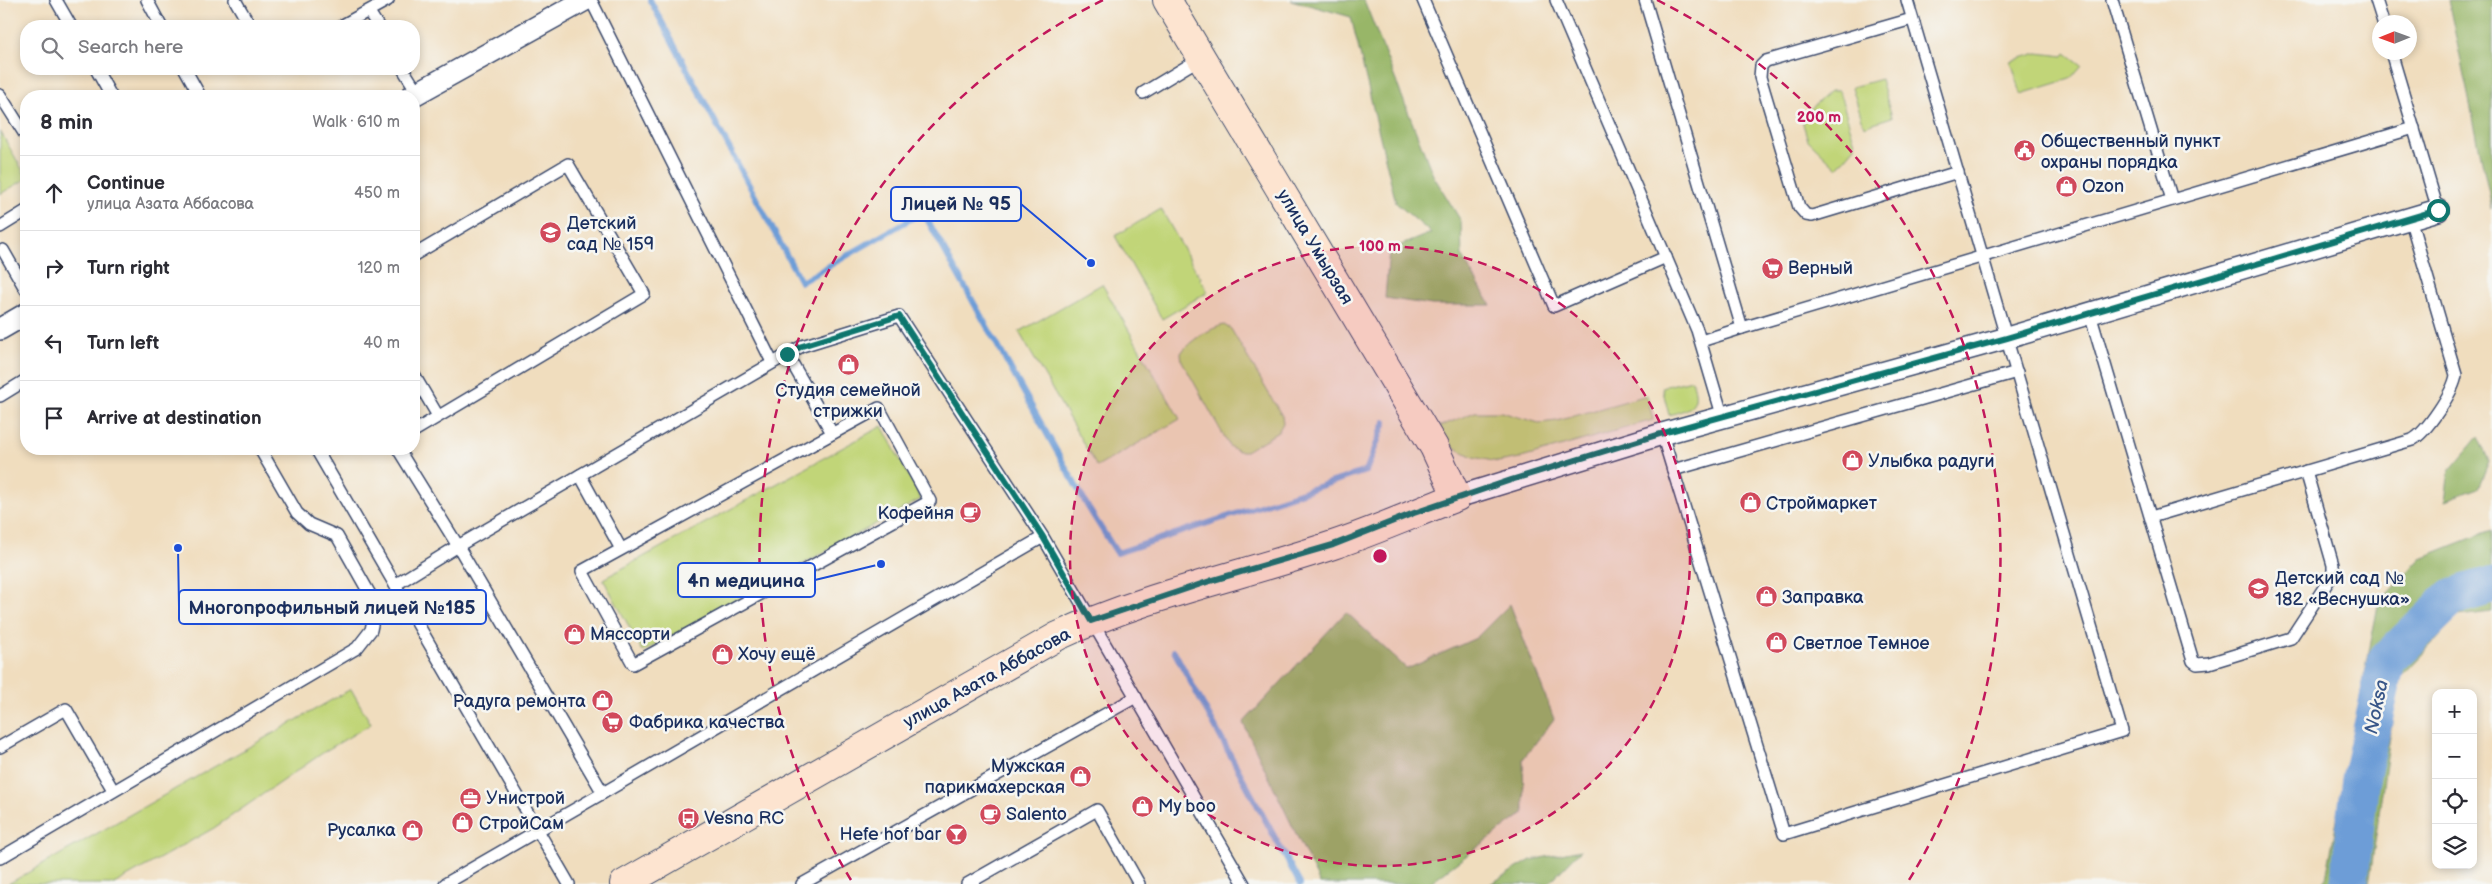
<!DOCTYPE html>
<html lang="en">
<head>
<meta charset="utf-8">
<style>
	body { margin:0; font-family:"Balsamiq Sans",sans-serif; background:#f2f2f3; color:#2b2b33 }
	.controls { position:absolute; right:15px; bottom:15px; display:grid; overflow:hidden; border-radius:10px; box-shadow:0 2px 8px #0003 }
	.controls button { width:45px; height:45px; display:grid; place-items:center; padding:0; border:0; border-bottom:1px solid #e1e1e2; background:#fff; color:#2b2b33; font:25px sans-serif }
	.compass { position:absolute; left:2372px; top:15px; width:45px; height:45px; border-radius:50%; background:#fff; box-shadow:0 2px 8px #0003; rotate:269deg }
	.stop { position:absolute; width:15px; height:15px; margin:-11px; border:4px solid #0f766e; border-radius:50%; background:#fff }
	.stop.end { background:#0f766e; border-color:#fff; box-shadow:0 1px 5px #0008 }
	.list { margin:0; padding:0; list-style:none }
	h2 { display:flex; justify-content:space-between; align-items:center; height:65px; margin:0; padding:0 20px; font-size:21px }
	h2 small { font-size:16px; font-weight:400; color:#7c7c81 }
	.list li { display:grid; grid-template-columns:32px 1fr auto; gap:15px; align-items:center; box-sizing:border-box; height:75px; padding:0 20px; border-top:1px solid #e1e1e2 }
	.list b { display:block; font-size:19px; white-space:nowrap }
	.list p { margin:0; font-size:16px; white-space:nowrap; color:#7c7c81 }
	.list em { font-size:16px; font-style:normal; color:#7c7c81 }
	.icon { flex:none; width:28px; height:28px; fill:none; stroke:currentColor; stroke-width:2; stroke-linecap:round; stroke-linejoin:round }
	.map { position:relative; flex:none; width:2492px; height:884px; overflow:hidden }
	.search { position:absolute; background:#fff; box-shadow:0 2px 8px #0003; left:20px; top:20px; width:400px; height:55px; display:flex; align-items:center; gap:12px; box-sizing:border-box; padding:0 18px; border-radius:20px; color:#7c7c81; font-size:19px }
	.panel { position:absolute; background:#fff; box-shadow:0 2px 8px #0003; left:20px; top:90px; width:400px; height:365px; border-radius:20px }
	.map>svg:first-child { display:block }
</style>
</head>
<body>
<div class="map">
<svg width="2492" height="884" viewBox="0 0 2492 884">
	<rect width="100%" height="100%" fill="#f6f6f2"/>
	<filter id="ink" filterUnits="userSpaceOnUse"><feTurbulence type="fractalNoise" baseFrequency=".02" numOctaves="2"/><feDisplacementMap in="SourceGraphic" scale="10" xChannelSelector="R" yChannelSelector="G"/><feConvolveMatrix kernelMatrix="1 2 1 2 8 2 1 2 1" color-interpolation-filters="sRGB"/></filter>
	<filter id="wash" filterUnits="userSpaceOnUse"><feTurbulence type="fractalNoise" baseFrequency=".0096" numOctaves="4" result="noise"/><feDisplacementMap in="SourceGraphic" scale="20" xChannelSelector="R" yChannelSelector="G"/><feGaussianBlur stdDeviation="1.12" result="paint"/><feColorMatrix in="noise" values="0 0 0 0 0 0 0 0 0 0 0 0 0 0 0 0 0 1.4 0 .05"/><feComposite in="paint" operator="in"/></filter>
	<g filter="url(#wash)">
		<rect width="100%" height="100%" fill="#f0ddbe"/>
		<!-- green -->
		<g fill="#c1d578" stroke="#6e826b">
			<polygon points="2037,53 2064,56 2066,53 2082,65 2070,79 2021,94 2011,61"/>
			<polygon points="1881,79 1892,117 1864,126 1852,87"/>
			<polygon points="1830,91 1839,91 1855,143 1855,147 1837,168 1808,140 1803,124 1804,115"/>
			<polygon points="0,131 26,176 26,179 0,194"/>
			<polygon points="1161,209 1208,292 1162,319 1115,236"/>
			<polygon points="1102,284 1180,419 1097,467 1019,332"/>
			<path d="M 1224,325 L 1231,329 L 1282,416 L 1283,423 L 1278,432 L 1246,451 L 1239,451 L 1230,447 L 1182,361 L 1181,353 C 1189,341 1210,328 1224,325 Z"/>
			<path d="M 1692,380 C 1701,405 1691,409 1669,415 L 1662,387 Z"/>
			<polygon points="1647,395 1653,420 1525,457 1498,462 1473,457 1451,446 1436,428 1475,412 1501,412 1539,423 1557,421"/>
			<polygon points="882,426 921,499 643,652 603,579"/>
			<polygon points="351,689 371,724 327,750 214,828 114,884 8,884"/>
		</g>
		<!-- forest -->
		<g fill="#98b668" stroke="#5a7263">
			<polygon points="1291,0 1364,0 1433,175 1461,221 1462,257 1491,305 1432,305 1385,298 1389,250 1431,233 1396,203 1351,17"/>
			<polygon points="2448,0 2492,0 2492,208"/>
			<polygon points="2478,437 2489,461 2478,488 2445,500 2449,471"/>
			<polygon points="2492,530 2492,612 2458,616 2398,680 2369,884 2321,884 2326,878 2378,605 2421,558"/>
			<polygon points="1510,604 1554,719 1523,759 1524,813 1428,884 1320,884 1243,723 1346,612 1407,669 1476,638"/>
			<polygon points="1581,850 1548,884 1490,884 1531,860"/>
		</g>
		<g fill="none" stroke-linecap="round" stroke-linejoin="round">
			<!-- stream -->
			<g stroke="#6d9dd7" stroke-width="6">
				<polyline points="650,0 801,282 923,212 1089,509 1117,553 1366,471 1385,422"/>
				<polyline points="1174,651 1300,884"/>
			</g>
			<!-- river -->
			<polyline stroke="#6d9dd7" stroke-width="38" points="2349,884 2360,782 2387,660 2452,597 2492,585"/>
		</g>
	</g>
	<g filter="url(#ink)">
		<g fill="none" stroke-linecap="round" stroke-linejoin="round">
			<defs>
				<g id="lane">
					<polyline points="56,0 71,26"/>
					<polyline points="147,0 161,26"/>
					<polyline points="235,0 250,26"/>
					<polyline points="591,0 772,362"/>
					<polyline points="1423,0 1554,306 1666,257"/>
					<polyline points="1556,0 1697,330 1723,418"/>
					<polyline points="1645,0 1742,328 1701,341"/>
					<polyline points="2112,0 2172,200"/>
					<polyline points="2376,0 2383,22"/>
					<polyline points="369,12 378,26"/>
					<polyline points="1912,19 1766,61 1761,66 1760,77 1799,207 1806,215 1812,216 1958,172"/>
					<polyline points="341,26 388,0"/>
					<polyline points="2391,52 2438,210"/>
					<polyline points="96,69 111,96"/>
					<polyline points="185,69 200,96"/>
					<polyline points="403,69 418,93"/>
					<polyline points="1143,93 1201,58"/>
					<polyline points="0,95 26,136"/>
					<polyline points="0,227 26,211"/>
					<polyline points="3,250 26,290"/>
					<polyline points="414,255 568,164 644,294 414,431"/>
					<polyline points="2090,314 2193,661 2197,664 2209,663 2291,638 2333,574 2333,565 2306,471"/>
					<polyline points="1742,328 2414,128"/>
					<polyline points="787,354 832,433"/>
					<polyline points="414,375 438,416"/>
					<polyline points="0,396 26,380"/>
					<polygon points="879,408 930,501 633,664 582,571"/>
					<polyline points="1662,434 1784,834 2122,731 1907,0"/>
					<polyline points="316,449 569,884"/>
					<polyline points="1673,470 2017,372"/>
					<polyline points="580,475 621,549"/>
					<path d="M 2151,517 L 2412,440 C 2426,433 2454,391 2456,375 L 2410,218"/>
					<polyline points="1043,537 603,793 458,546 802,346 899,316 1043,537 1244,884"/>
					<polyline points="395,585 458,546 398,449"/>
					<polyline points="0,747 66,709 113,790"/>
					<polyline points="0,858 357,648 371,630 376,605 337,536 309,524 297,513 260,449"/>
					<polyline points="445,884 603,793"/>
					<polyline points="802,884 1136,697"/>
					<polyline points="967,884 1097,810 1139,884"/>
				</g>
				<g id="street">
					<polyline points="412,96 585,0"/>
					<polyline points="0,329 26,314"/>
					<polyline points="1457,497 1662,434 2007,338 2438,210"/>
				</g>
				<path id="secondary" d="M 624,884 L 1058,636 C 1146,595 1241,576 1333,545 C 1375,531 1415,513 1457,497 L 1434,447 L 1167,0"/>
			</defs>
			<!-- lane casing -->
			<use href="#lane" stroke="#3b496c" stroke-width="14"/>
			<!-- street casing -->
			<use href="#street" stroke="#3b496c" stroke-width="24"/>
			<!-- secondary casing -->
			<use href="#secondary" stroke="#3b496c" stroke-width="30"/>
			<!-- lane -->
			<use href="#lane" stroke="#fff" stroke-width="11"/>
			<!-- street -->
			<use href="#street" stroke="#fff" stroke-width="21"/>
			<!-- secondary -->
			<use href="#secondary" stroke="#fde4d0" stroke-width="28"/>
		</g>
	</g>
	<g fill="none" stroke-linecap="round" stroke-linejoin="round" filter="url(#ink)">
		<!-- route -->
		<polyline stroke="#0f766e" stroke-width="6" points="787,354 802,346 899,316 1043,537 1091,621 1210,581 1333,545 1414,513 1511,480 1670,431 2007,338 2438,210"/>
	</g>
	<!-- distance rings -->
	<circle cx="1380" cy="556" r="310" fill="#c2185b" fill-opacity=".12"/>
	<g fill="none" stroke="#c2185b" stroke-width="2.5" stroke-dasharray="9 6">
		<circle cx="1380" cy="556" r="310"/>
		<path d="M851 880A621 621 0 0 1 1103 0M1657 0A621 621 0 0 1 1909 880"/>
	</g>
	<!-- icons -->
	<defs>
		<symbol id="civic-disc" viewBox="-11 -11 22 22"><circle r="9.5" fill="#d1495b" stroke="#f6f6f2"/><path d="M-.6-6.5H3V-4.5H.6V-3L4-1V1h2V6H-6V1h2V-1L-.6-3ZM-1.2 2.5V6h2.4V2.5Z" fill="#fff"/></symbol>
		<symbol id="shop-disc" viewBox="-11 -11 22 22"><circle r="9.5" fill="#d1495b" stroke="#f6f6f2"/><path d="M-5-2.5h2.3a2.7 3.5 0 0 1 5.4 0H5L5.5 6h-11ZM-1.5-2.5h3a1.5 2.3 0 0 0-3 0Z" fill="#fff"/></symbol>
		<symbol id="school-disc" viewBox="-11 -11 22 22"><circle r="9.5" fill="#d1495b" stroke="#f6f6f2"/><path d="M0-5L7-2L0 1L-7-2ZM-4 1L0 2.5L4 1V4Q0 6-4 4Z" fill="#fff"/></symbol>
		<symbol id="supermarket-disc" viewBox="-11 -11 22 22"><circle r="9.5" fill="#d1495b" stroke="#f6f6f2"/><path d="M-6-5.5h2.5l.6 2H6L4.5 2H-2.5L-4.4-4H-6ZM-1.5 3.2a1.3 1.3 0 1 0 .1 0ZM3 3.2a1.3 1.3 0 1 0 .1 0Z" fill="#fff"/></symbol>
		<symbol id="cafe-disc" viewBox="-11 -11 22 22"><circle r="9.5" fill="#d1495b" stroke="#f6f6f2"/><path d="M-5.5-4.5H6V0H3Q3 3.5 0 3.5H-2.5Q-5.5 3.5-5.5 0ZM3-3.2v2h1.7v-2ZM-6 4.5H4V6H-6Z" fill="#fff"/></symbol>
		<symbol id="office-disc" viewBox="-11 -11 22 22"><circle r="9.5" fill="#d1495b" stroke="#f6f6f2"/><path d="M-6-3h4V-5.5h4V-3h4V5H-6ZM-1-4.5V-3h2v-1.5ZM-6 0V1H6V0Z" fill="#fff"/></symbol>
		<symbol id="bus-disc" viewBox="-11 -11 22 22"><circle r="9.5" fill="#d1495b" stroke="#f6f6f2"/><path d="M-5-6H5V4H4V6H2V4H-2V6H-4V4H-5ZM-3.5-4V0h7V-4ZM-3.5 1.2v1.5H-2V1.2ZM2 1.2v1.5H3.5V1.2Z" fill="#fff"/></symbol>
		<symbol id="bar-disc" viewBox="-11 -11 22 22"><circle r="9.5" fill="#d1495b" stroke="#f6f6f2"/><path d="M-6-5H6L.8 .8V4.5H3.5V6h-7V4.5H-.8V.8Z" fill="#fff"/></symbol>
	</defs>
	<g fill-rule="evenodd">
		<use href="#civic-disc" x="2012" y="138" width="25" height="25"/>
		<use href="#shop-disc" x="2054" y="174" width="25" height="25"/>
		<use href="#school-disc" x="538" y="220" width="25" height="25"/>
		<use href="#supermarket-disc" x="1760" y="256" width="25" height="25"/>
		<use href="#shop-disc" x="836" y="352" width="25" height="25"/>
		<use href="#shop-disc" x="1840" y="448" width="25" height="25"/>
		<use href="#shop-disc" x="1738" y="490" width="25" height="25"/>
		<use href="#cafe-disc" x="958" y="500" width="25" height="25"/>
		<use href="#school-disc" x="2246" y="576" width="25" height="25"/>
		<use href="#shop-disc" x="1754" y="584" width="25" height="25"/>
		<use href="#shop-disc" x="562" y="622" width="25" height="25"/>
		<use href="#shop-disc" x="1764" y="630" width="25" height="25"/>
		<use href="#shop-disc" x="710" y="642" width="25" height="25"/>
		<use href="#shop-disc" x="590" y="688" width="25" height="25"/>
		<use href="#supermarket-disc" x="600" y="710" width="25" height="25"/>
		<use href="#shop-disc" x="1068" y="764" width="25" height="25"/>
		<use href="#office-disc" x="458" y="786" width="25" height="25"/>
		<use href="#shop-disc" x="1130" y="794" width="25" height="25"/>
		<use href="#cafe-disc" x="978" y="802" width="25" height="25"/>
		<use href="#bus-disc" x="676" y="806" width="25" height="25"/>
		<use href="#shop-disc" x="450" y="810" width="25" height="25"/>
		<use href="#shop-disc" x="400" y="818" width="25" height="25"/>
		<use href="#bar-disc" x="944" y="822" width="25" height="25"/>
	</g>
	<g text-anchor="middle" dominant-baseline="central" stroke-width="5" stroke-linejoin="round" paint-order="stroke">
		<!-- poi labels -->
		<g font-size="18" fill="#1b2f5e" stroke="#f6f6f2" text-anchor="start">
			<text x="2041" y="141">Общественный пункт<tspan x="2041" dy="21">охраны порядка</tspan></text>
			<text x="2082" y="186">Ozon</text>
			<text x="567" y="223">Детский<tspan x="567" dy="21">сад № 159</tspan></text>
			<text x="1788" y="268">Верный</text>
			<text x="848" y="390" text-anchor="middle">Студия семейной<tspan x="848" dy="21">стрижки</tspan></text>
			<text x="1868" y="461">Улыбка радуги</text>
			<text x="1766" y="503">Строймаркет</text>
			<text x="954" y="513" text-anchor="end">Кофейня</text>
			<text x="2275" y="578">Детский сад №<tspan x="2275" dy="21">182 «Веснушка»</tspan></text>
			<text x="1782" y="597">Заправка</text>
			<text x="590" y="634">Мяссорти</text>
			<text x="1793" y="643">Светлое Темное</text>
			<text x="738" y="654">Хочу ещё</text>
			<text x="586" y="701" text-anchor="end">Радуга ремонта</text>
			<text x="629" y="722">Фабрика качества</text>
			<text x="1065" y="766" text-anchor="end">Мужская<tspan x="1065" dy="21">парикмахерская</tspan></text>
			<text x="486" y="798">Унистрой</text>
			<text x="1158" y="806">My boo</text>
			<text x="1006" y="814">Salento</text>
			<text x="704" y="818">Vesna RC</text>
			<text x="479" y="823">СтройСам</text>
			<text x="396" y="830" text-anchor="end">Русалка</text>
			<text x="941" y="834" text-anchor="end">Hefe hof bar</text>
		</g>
		<!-- street labels -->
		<g font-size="18" fill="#1b2f5e" stroke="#f6f6f2">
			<text transform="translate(1315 247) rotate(59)">улица Умырзая</text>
			<text transform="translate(987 678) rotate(-29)">улица Азата Аббасова</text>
		</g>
		<!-- water labels -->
		<g font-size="19" font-style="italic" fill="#385688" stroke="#f6f6f2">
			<text transform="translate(2377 707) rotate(-78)">Noksa</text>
		</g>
	</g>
	<circle cx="1380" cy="556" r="8" fill="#c2185b" stroke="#f6f6f2" stroke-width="2.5"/>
	<g font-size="15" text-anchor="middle" font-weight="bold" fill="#c2185b" stroke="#f6f6f2" stroke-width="5" stroke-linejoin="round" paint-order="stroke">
		<text x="1819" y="122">200 m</text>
		<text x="1380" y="251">100 m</text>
	</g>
	<!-- callouts -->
	<path fill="none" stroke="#1d4ed8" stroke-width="2" d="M1091 263L1021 204M881 564L815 580M178 548L179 607"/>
	<g fill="#1d4ed8" stroke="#f6f6f2" stroke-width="2">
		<circle cx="1091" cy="263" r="5"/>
		<circle cx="881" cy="564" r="5"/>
		<circle cx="178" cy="548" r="5"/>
	</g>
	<g fill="#f6f6f2" stroke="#1d4ed8" stroke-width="2">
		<rect x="891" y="187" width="130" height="34" rx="5"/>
		<rect x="678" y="563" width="137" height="34" rx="5"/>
		<rect x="179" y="590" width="307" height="34" rx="5"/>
	</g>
	<g font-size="19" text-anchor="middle" font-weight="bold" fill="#1b2f5e">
		<text x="956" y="210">Лицей № 95</text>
		<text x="746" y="587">4п медицина</text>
		<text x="332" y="614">Многопрофильный лицей №185</text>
	</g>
</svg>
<div class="controls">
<button>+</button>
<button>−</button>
<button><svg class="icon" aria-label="locate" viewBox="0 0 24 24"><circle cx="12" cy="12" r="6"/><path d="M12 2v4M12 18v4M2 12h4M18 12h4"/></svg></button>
<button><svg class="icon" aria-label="layers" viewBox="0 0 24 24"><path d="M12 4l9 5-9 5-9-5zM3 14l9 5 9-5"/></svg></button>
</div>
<svg class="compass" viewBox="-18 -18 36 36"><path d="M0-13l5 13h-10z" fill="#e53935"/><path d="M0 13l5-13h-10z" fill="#7c7c81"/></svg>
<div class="stop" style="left:2438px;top:210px"></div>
<div class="stop end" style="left:787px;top:354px"></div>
<div class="search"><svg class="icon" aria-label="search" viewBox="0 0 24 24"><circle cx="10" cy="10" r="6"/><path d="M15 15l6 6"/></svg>Search here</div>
<section class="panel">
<h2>8 min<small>Walk · 610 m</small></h2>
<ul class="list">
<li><svg class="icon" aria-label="ahead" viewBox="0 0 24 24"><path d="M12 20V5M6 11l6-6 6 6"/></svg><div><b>Continue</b><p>улица Азата Аббасова</p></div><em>450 m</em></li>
<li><svg class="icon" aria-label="right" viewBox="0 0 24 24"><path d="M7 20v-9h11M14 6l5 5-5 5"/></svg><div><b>Turn right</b></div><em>120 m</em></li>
<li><svg class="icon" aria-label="left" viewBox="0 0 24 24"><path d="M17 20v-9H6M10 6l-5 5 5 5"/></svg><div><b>Turn left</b></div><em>40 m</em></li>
<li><svg class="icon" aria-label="arrive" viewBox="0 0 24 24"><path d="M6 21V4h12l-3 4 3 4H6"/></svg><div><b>Arrive at destination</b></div></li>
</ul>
</section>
</div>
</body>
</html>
